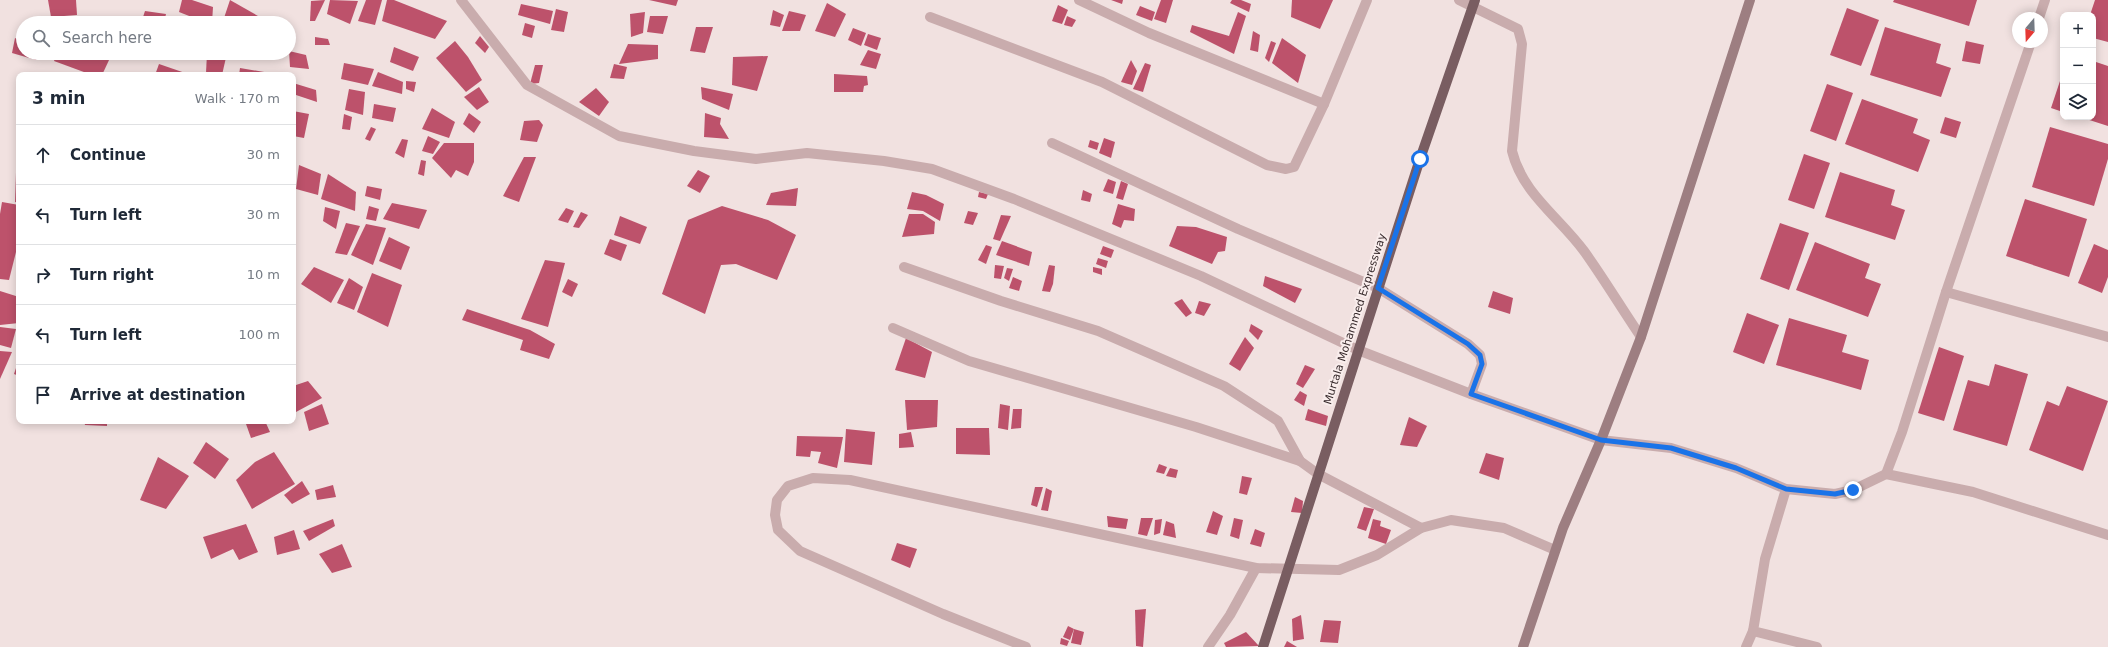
<!DOCTYPE html>
<html lang="en">
<head>
<meta charset="utf-8">
<style>
	body { margin:0; font-family:"DejaVu Sans",sans-serif; background:#f2f2f3; color:#1f2937 }
	.controls { position:absolute; right:12px; top:12px; display:grid; overflow:hidden; border-radius:8px; box-shadow:0 2px 10px #0003 }
	.controls button { width:36px; height:36px; display:grid; place-items:center; padding:0; border:0; border-bottom:1px solid #e0e1e3; background:#fff; color:#1f2937; font:20px sans-serif }
	.compass { position:absolute; left:2012px; top:12px; width:36px; height:36px; border-radius:50%; background:#fff; box-shadow:0 2px 10px #0003; rotate:199deg }
	.stop { position:absolute; width:12px; height:12px; margin:-9px; border:3px solid #1a73e8; border-radius:50%; background:#fff }
	.stop.end { background:#1a73e8; border-color:#fff; box-shadow:0 1px 4px #0008 }
	.list { margin:0; padding:0; list-style:none }
	h2 { display:flex; justify-content:space-between; align-items:center; height:52px; margin:0; padding:0 16px; font-size:17px }
	h2 small { font-size:13px; font-weight:400; color:#747a83 }
	.list li { display:grid; grid-template-columns:26px 1fr auto; gap:12px; align-items:center; box-sizing:border-box; height:60px; padding:0 16px; border-top:1px solid #e0e1e3 }
	.list b { display:block; font-size:15px; white-space:nowrap }
	.list em { font-size:13px; font-style:normal; color:#747a83 }
	.icon { flex:none; width:22px; height:22px; fill:none; stroke:currentColor; stroke-width:2; stroke-linecap:round; stroke-linejoin:round }
	.map { position:relative; flex:none; width:2108px; height:647px; overflow:hidden }
	.search { position:absolute; background:#fff; box-shadow:0 2px 10px #0003; left:16px; top:16px; width:280px; height:44px; display:flex; align-items:center; gap:10px; box-sizing:border-box; padding:0 14px; border-radius:22px; color:#747a83; font-size:15px }
	.panel { position:absolute; background:#fff; box-shadow:0 2px 10px #0003; left:16px; top:72px; width:280px; height:352px; border-radius:8px }
	.map>svg:first-child { display:block }
</style>
</head>
<body>
<div class="map">
<svg width="2108" height="647" viewBox="0 0 2108 647">
	<rect width="100%" height="100%" fill="#f1e1e0"/>
	<!-- building -->
	<g fill="#bd526b">
		<polygon points="48,0 76,0 77,15 51,17"/>
		<polygon points="182,0 192,0 213,7 212,23 207,23 179,12"/>
		<polygon points="230,0 265,20 264,23 234,23 224,18"/>
		<polygon points="325,0 315,21 310,21 311,1"/>
		<polygon points="330,0 358,1 350,24 327,14"/>
		<polygon points="366,0 382,0 375,25 358,21"/>
		<polygon points="387,0 394,0 447,21 435,39 382,21"/>
		<polygon points="649,0 678,0 676,6"/>
		<polygon points="1111,0 1123,0 1122,4"/>
		<polygon points="1161,0 1173,0 1166,23 1154,19"/>
		<polygon points="1232,0 1241,0 1251,4 1249,12 1230,3"/>
		<polygon points="1333,0 1320,29 1291,17 1292,0"/>
		<polygon points="1894,0 1977,0 1969,26 1893,2"/>
		<polygon points="2095,0 2108,0 2108,42 2093,38 2093,15 2090,15"/>
		<polygon points="827,3 846,14 835,37 815,31"/>
		<polygon points="521,4 553,11 550,24 518,15"/>
		<polygon points="1058,5 1068,10 1062,24 1052,21"/>
		<polygon points="1140,6 1155,12 1152,21 1136,15"/>
		<polygon points="1847,8 1879,20 1861,66 1830,55"/>
		<polygon points="556,9 568,12 564,32 551,30"/>
		<polygon points="773,10 784,15 780,27 770,25"/>
		<polygon points="145,11 166,14 164,23 141,23"/>
		<polygon points="789,11 806,15 800,31 782,31"/>
		<polygon points="645,12 643,33 631,37 630,14"/>
		<polygon points="1238,12 1246,16 1234,54 1190,32 1192,25 1229,36"/>
		<polygon points="650,16 668,16 663,34 647,32"/>
		<polygon points="1067,16 1076,20 1072,27 1064,25"/>
		<polygon points="525,23 535,26 532,38 522,35"/>
		<polygon points="696,27 713,27 705,53 690,51"/>
		<polygon points="1885,27 1941,44 1936,63 1951,68 1941,97 1870,75"/>
		<polygon points="853,28 866,33 861,46 848,40"/>
		<polygon points="1253,31 1260,35 1258,52 1250,50"/>
		<polygon points="868,34 881,38 877,50 864,45"/>
		<polygon points="480,36 489,47 485,53 475,43"/>
		<polygon points="315,37 328,39 330,45 315,45"/>
		<polygon points="15,38 23,42 23,53 41,53 36,60 12,53"/>
		<polygon points="1282,38 1306,55 1298,83 1272,63"/>
		<polygon points="455,41 468,57 482,80 466,92 436,58"/>
		<polygon points="1271,41 1276,43 1269,62 1265,58"/>
		<polygon points="1966,41 1984,45 1980,64 1962,61"/>
		<polygon points="628,44 658,45 658,59 619,64"/>
		<polygon points="394,47 419,57 413,71 390,62"/>
		<polygon points="868,50 881,54 876,69 860,65"/>
		<polygon points="289,51 306,55 309,69 290,67"/>
		<polygon points="57,53 96,53 110,58 102,75 92,75 54,61"/>
		<polygon points="207,53 227,53 222,75 206,73"/>
		<polygon points="768,56 757,91 732,85 733,57"/>
		<polygon points="1131,60 1137,71 1132,85 1121,82"/>
		<polygon points="2093,61 2108,66 2108,126 2080,117 2093,117"/>
		<polygon points="344,63 374,69 368,85 341,79"/>
		<polygon points="1145,63 1151,65 1143,92 1133,89"/>
		<polygon points="159,64 191,75 155,75"/>
		<polygon points="614,64 627,67 624,79 610,78"/>
		<polygon points="535,65 543,65 539,83 530,84"/>
		<polygon points="240,68 270,73 269,75 239,75"/>
		<polygon points="378,72 403,82 402,94 372,86"/>
		<polygon points="2063,72 2063,112 2051,108"/>
		<polygon points="834,74 867,76 868,85 864,86 863,92 834,92"/>
		<polygon points="406,81 416,82 414,92 406,89"/>
		<polygon points="293,83 316,90 317,102 293,94"/>
		<polygon points="1827,84 1853,93 1836,141 1810,131"/>
		<polygon points="479,87 489,102 477,110 464,97"/>
		<polygon points="701,87 733,94 729,110 702,99"/>
		<polygon points="596,88 609,102 599,116 579,102"/>
		<polygon points="349,89 365,92 363,115 345,110"/>
		<polygon points="1862,99 1918,119 1913,133 1930,140 1918,172 1845,144"/>
		<polygon points="374,104 396,108 393,122 372,118"/>
		<polygon points="432,108 455,122 449,138 422,129"/>
		<polygon points="293,111 309,114 304,138 293,136"/>
		<polygon points="469,113 481,122 474,133 463,124"/>
		<polygon points="705,113 721,118 720,124 729,139 704,137"/>
		<polygon points="344,114 352,117 350,130 342,129"/>
		<polygon points="1945,117 1961,122 1956,138 1940,133"/>
		<polygon points="539,120 543,125 537,142 520,140 524,121"/>
		<polygon points="371,127 376,129 370,141 365,139"/>
		<polygon points="2050,127 2108,144 2108,159 2094,206 2032,187"/>
		<polygon points="428,136 440,142 433,154 422,151"/>
		<polygon points="1104,138 1115,142 1111,158 1099,153"/>
		<polygon points="402,139 408,140 404,158 395,153"/>
		<polygon points="1090,140 1099,143 1097,150 1088,147"/>
		<polygon points="444,143 474,143 474,162 468,176 456,170 451,178 432,158"/>
		<polygon points="1804,154 1830,163 1814,209 1788,200"/>
		<polygon points="524,157 536,157 519,202 503,196"/>
		<polygon points="421,160 426,161 424,176 418,174"/>
		<polygon points="299,165 321,174 318,195 296,189"/>
		<polygon points="698,170 710,176 700,193 687,186"/>
		<polygon points="1840,172 1895,190 1891,205 1905,210 1895,240 1825,217"/>
		<polygon points="16,173 19,174 19,203 15,202"/>
		<polygon points="328,174 356,192 355,211 321,199"/>
		<polygon points="1108,179 1116,182 1113,194 1103,191"/>
		<polygon points="1121,181 1128,184 1123,200 1116,198"/>
		<polygon points="367,186 382,189 380,200 365,196"/>
		<polygon points="798,188 796,206 766,205 771,193"/>
		<polygon points="1083,190 1092,194 1090,202 1081,200"/>
		<polygon points="912,192 926,195 944,204 940,221 923,211 907,209"/>
		<polygon points="979,192 988,194 986,199 978,197"/>
		<polygon points="2025,199 2087,219 2069,277 2006,256"/>
		<polygon points="2,202 19,205 19,248 17,248 9,280 0,279 0,214"/>
		<polygon points="392,203 427,210 419,229 383,219"/>
		<polygon points="1118,204 1135,209 1134,221 1124,220 1121,228 1112,224"/>
		<polygon points="369,206 379,209 376,221 366,219"/>
		<polygon points="722,206 768,220 796,235 777,280 736,264 721,265 705,314 662,294 688,220"/>
		<polygon points="325,207 340,211 336,229 323,221"/>
		<polygon points="566,208 574,211 568,223 558,220"/>
		<polygon points="968,211 978,213 973,225 964,223"/>
		<polygon points="581,212 588,215 579,228 573,227"/>
		<polygon points="909,214 923,214 935,222 934,234 902,237"/>
		<polygon points="1001,215 1011,216 1000,241 993,239"/>
		<polygon points="620,216 647,227 640,244 614,235"/>
		<polygon points="346,223 360,226 347,255 335,253"/>
		<polygon points="1780,223 1809,233 1789,290 1760,279"/>
		<polygon points="366,224 386,228 373,265 351,255"/>
		<polygon points="1177,226 1196,227 1227,237 1225,251 1218,252 1212,264 1169,246"/>
		<polygon points="389,237 410,247 401,270 379,261"/>
		<polygon points="610,239 627,245 621,261 604,254"/>
		<polygon points="1002,241 1032,252 1029,266 996,255"/>
		<polygon points="1815,242 1870,264 1865,278 1881,284 1868,317 1796,290"/>
		<polygon points="2094,244 2108,250 2108,277 2102,293 2078,283"/>
		<polygon points="986,245 992,247 986,264 978,260"/>
		<polygon points="1103,246 1114,250 1111,258 1100,254"/>
		<polygon points="1098,258 1108,261 1106,268 1096,264"/>
		<polygon points="545,260 565,263 548,327 521,319"/>
		<polygon points="995,265 1004,266 1001,279 994,278"/>
		<polygon points="1049,265 1055,266 1053,284 1050,292 1042,291"/>
		<polygon points="314,267 344,280 331,303 301,284"/>
		<polygon points="1093,267 1102,269 1102,275 1093,272"/>
		<polygon points="1007,268 1013,269 1009,281 1004,278"/>
		<polygon points="372,273 402,285 388,327 357,312"/>
		<polygon points="1265,276 1302,289 1295,303 1263,286"/>
		<polygon points="1013,277 1022,281 1019,291 1009,288"/>
		<polygon points="349,278 363,287 354,310 337,303"/>
		<polygon points="568,279 578,284 572,297 562,292"/>
		<polygon points="0,291 19,297 19,323 0,325"/>
		<polygon points="1493,291 1513,298 1510,314 1488,307"/>
		<polygon points="1182,299 1192,313 1186,317 1174,303"/>
		<polygon points="1199,301 1211,304 1204,316 1195,313"/>
		<polygon points="467,309 530,330 555,344 549,359 520,350 523,340 462,320"/>
		<polygon points="1747,313 1779,325 1764,364 1733,352"/>
		<polygon points="1789,318 1847,335 1842,352 1869,360 1861,390 1776,365"/>
		<polygon points="1251,324 1263,331 1258,340 1249,331"/>
		<polygon points="0,327 16,329 11,348 0,345"/>
		<polygon points="1245,337 1254,348 1240,371 1229,364"/>
		<polygon points="906,338 932,352 925,378 895,370"/>
		<polygon points="1939,347 1964,356 1944,421 1918,413"/>
		<polygon points="0,351 12,352 0,379"/>
		<polygon points="19,359 19,376 14,374"/>
		<polygon points="1995,364 2028,374 2007,446 1953,430 1968,380 1989,386"/>
		<polygon points="1305,365 1315,369 1303,388 1296,384"/>
		<polygon points="308,381 322,398 296,412 293,406 293,386"/>
		<polygon points="2067,386 2108,401 2083,471 2029,450 2047,401 2059,406"/>
		<polygon points="1300,391 1307,395 1304,406 1294,400"/>
		<polygon points="905,400 938,400 937,427 907,430"/>
		<polygon points="322,404 329,424 309,431 304,412"/>
		<polygon points="1000,404 1010,406 1008,430 998,428"/>
		<polygon points="1013,409 1022,409 1021,428 1011,429"/>
		<polygon points="1308,409 1328,416 1326,426 1305,420"/>
		<polygon points="1409,417 1427,426 1417,447 1400,445"/>
		<polygon points="84,421 107,421 107,426 85,425"/>
		<polygon points="251,421 265,421 270,432 251,438 246,424"/>
		<polygon points="956,428 989,428 990,455 956,454"/>
		<polygon points="846,429 875,432 872,465 844,462"/>
		<polygon points="911,432 914,447 899,448 899,434"/>
		<polygon points="797,436 843,437 837,468 818,463 821,452 811,451 810,457 796,456"/>
		<polygon points="206,442 229,459 215,479 193,463"/>
		<polygon points="274,452 295,484 252,509 236,480 255,462"/>
		<polygon points="1486,453 1504,458 1499,480 1479,473"/>
		<polygon points="158,457 189,476 166,509 140,500"/>
		<polygon points="1159,464 1167,467 1164,474 1156,472"/>
		<polygon points="1170,468 1178,470 1176,478 1166,476"/>
		<polygon points="1242,476 1252,478 1247,495 1239,493"/>
		<polygon points="302,481 310,494 292,504 284,495"/>
		<polygon points="333,485 336,497 317,500 315,490"/>
		<polygon points="1035,487 1043,487 1037,507 1031,505"/>
		<polygon points="1046,488 1052,491 1048,511 1041,510"/>
		<polygon points="1295,497 1303,501 1302,513 1291,512"/>
		<polygon points="1364,507 1374,509 1366,531 1357,528"/>
		<polygon points="1213,511 1223,516 1217,535 1206,532"/>
		<polygon points="1107,516 1128,519 1126,529 1108,527"/>
		<polygon points="1141,518 1153,518 1147,536 1138,534"/>
		<polygon points="1234,518 1243,520 1239,539 1230,536"/>
		<polygon points="333,519 335,526 309,541 303,531"/>
		<polygon points="1162,519 1160,533 1154,535 1155,520"/>
		<polygon points="1373,519 1381,521 1380,526 1391,530 1386,544 1368,538"/>
		<polygon points="1166,521 1174,524 1176,538 1163,535"/>
		<polygon points="246,524 258,552 239,560 233,549 211,559 203,537"/>
		<polygon points="1255,529 1265,533 1261,547 1250,544"/>
		<polygon points="294,530 300,549 277,555 274,537"/>
		<polygon points="897,543 917,549 910,568 891,560"/>
		<polygon points="342,544 352,567 332,573 319,554"/>
		<polygon points="1146,609 1143,647 1136,646 1135,610"/>
		<polygon points="1301,615 1304,639 1293,641 1292,619"/>
		<polygon points="1324,620 1341,621 1338,643 1320,642"/>
		<polygon points="1068,626 1074,629 1070,640 1063,637"/>
		<polygon points="1074,629 1084,632 1081,645 1071,643"/>
		<polygon points="1246,632 1259,646 1226,647 1224,643"/>
		<polygon points="1061,638 1069,641 1067,646 1060,644"/>
		<polygon points="1287,641 1297,647 1284,647"/>
	</g>
	<g fill="none" stroke-linecap="round" stroke-linejoin="round">
		<!-- street -->
		<g stroke="#c9acad" stroke-width="10">
			<polyline points="461,0 527,85 619,136 694,151 756,159 807,153 884,161 932,169 1014,199 1201,276 1358,350 1471,394 1601,440 1671,448 1736,468 1786,489 1835,494 1853,490 1886,474 1973,492 2108,535"/>
			<polyline points="1079,0 1149,33 1324,104"/>
			<path d="M 1459,0 L 1518,29 L 1522,44 L 1512,151 C 1522,193 1559,217 1584,251 C 1604,279 1622,309 1641,337"/>
			<polyline points="930,17 1102,82 1267,165 1286,169 1294,167 1324,104 1367,0"/>
			<polyline points="2039,18 2045,0"/>
			<polyline points="1052,143 1238,229 1378,288 1468,344 1480,355 1482,364 1471,394"/>
			<polyline points="904,267 1001,301 1098,331 1224,386 1278,421 1300,461"/>
			<polyline points="1946,292 2108,337"/>
			<polyline points="893,328 969,361 1196,427 1300,461 1318,474 1421,528"/>
			<polyline points="1886,474 1902,432 1946,292 2031,42"/>
			<polyline points="1786,489 1765,559 1753,631 1817,647"/>
			<polyline points="1026,647 943,614 800,551 778,530 775,515 777,500 788,486 813,478 850,480 1256,568 1339,570 1377,555 1421,528 1451,520 1504,528 1555,550"/>
			<polyline points="1208,647 1230,615 1256,568"/>
			<polyline points="1746,647 1753,631"/>
		</g>
		<!-- secondary -->
		<polyline stroke="#9d7e81" stroke-width="10" points="1523,647 1563,528 1601,440 1641,337 1750,0"/>
		<!-- primary -->
		<polyline stroke="#795d61" stroke-width="10" points="1263,647 1420,159 1475,0"/>
	</g>
	<g fill="none" stroke-linecap="round" stroke-linejoin="round">
		<!-- route -->
		<polyline stroke="#1a73e8" stroke-width="5" points="1420,159 1378,288 1468,344 1480,355 1482,364 1471,394 1601,440 1671,448 1736,468 1786,489 1835,494 1853,490"/>
	</g>
	<g text-anchor="middle" dominant-baseline="central" stroke-width="4" stroke-linejoin="round" paint-order="stroke">
		<!-- street labels -->
		<g font-size="11" fill="#382b2d" stroke="#f9edec">
			<text transform="translate(1355 319) rotate(-72)">Murtala Mohammed Expressway</text>
		</g>
	</g>
</svg>
<div class="controls">
<button>+</button>
<button>−</button>
<button><svg class="icon" aria-label="layers" viewBox="0 0 24 24"><path d="M12 4l9 5-9 5-9-5zM3 14l9 5 9-5"/></svg></button>
</div>
<svg class="compass" viewBox="-18 -18 36 36"><path d="M0-13l5 13h-10z" fill="#e53935"/><path d="M0 13l5-13h-10z" fill="#747a83"/></svg>
<div class="stop" style="left:1420px;top:159px"></div>
<div class="stop end" style="left:1853px;top:490px"></div>
<div class="search"><svg class="icon" aria-label="search" viewBox="0 0 24 24"><circle cx="10" cy="10" r="6"/><path d="M15 15l6 6"/></svg>Search here</div>
<section class="panel">
<h2>3 min<small>Walk · 170 m</small></h2>
<ul class="list">
<li><svg class="icon" aria-label="ahead" viewBox="0 0 24 24"><path d="M12 20V5M6 11l6-6 6 6"/></svg><div><b>Continue</b></div><em>30 m</em></li>
<li><svg class="icon" aria-label="left" viewBox="0 0 24 24"><path d="M17 20v-9H6M10 6l-5 5 5 5"/></svg><div><b>Turn left</b></div><em>30 m</em></li>
<li><svg class="icon" aria-label="right" viewBox="0 0 24 24"><path d="M7 20v-9h11M14 6l5 5-5 5"/></svg><div><b>Turn right</b></div><em>10 m</em></li>
<li><svg class="icon" aria-label="left" viewBox="0 0 24 24"><path d="M17 20v-9H6M10 6l-5 5 5 5"/></svg><div><b>Turn left</b></div><em>100 m</em></li>
<li><svg class="icon" aria-label="arrive" viewBox="0 0 24 24"><path d="M6 21V4h12l-3 4 3 4H6"/></svg><div><b>Arrive at destination</b></div></li>
</ul>
</section>
</div>
</body>
</html>
